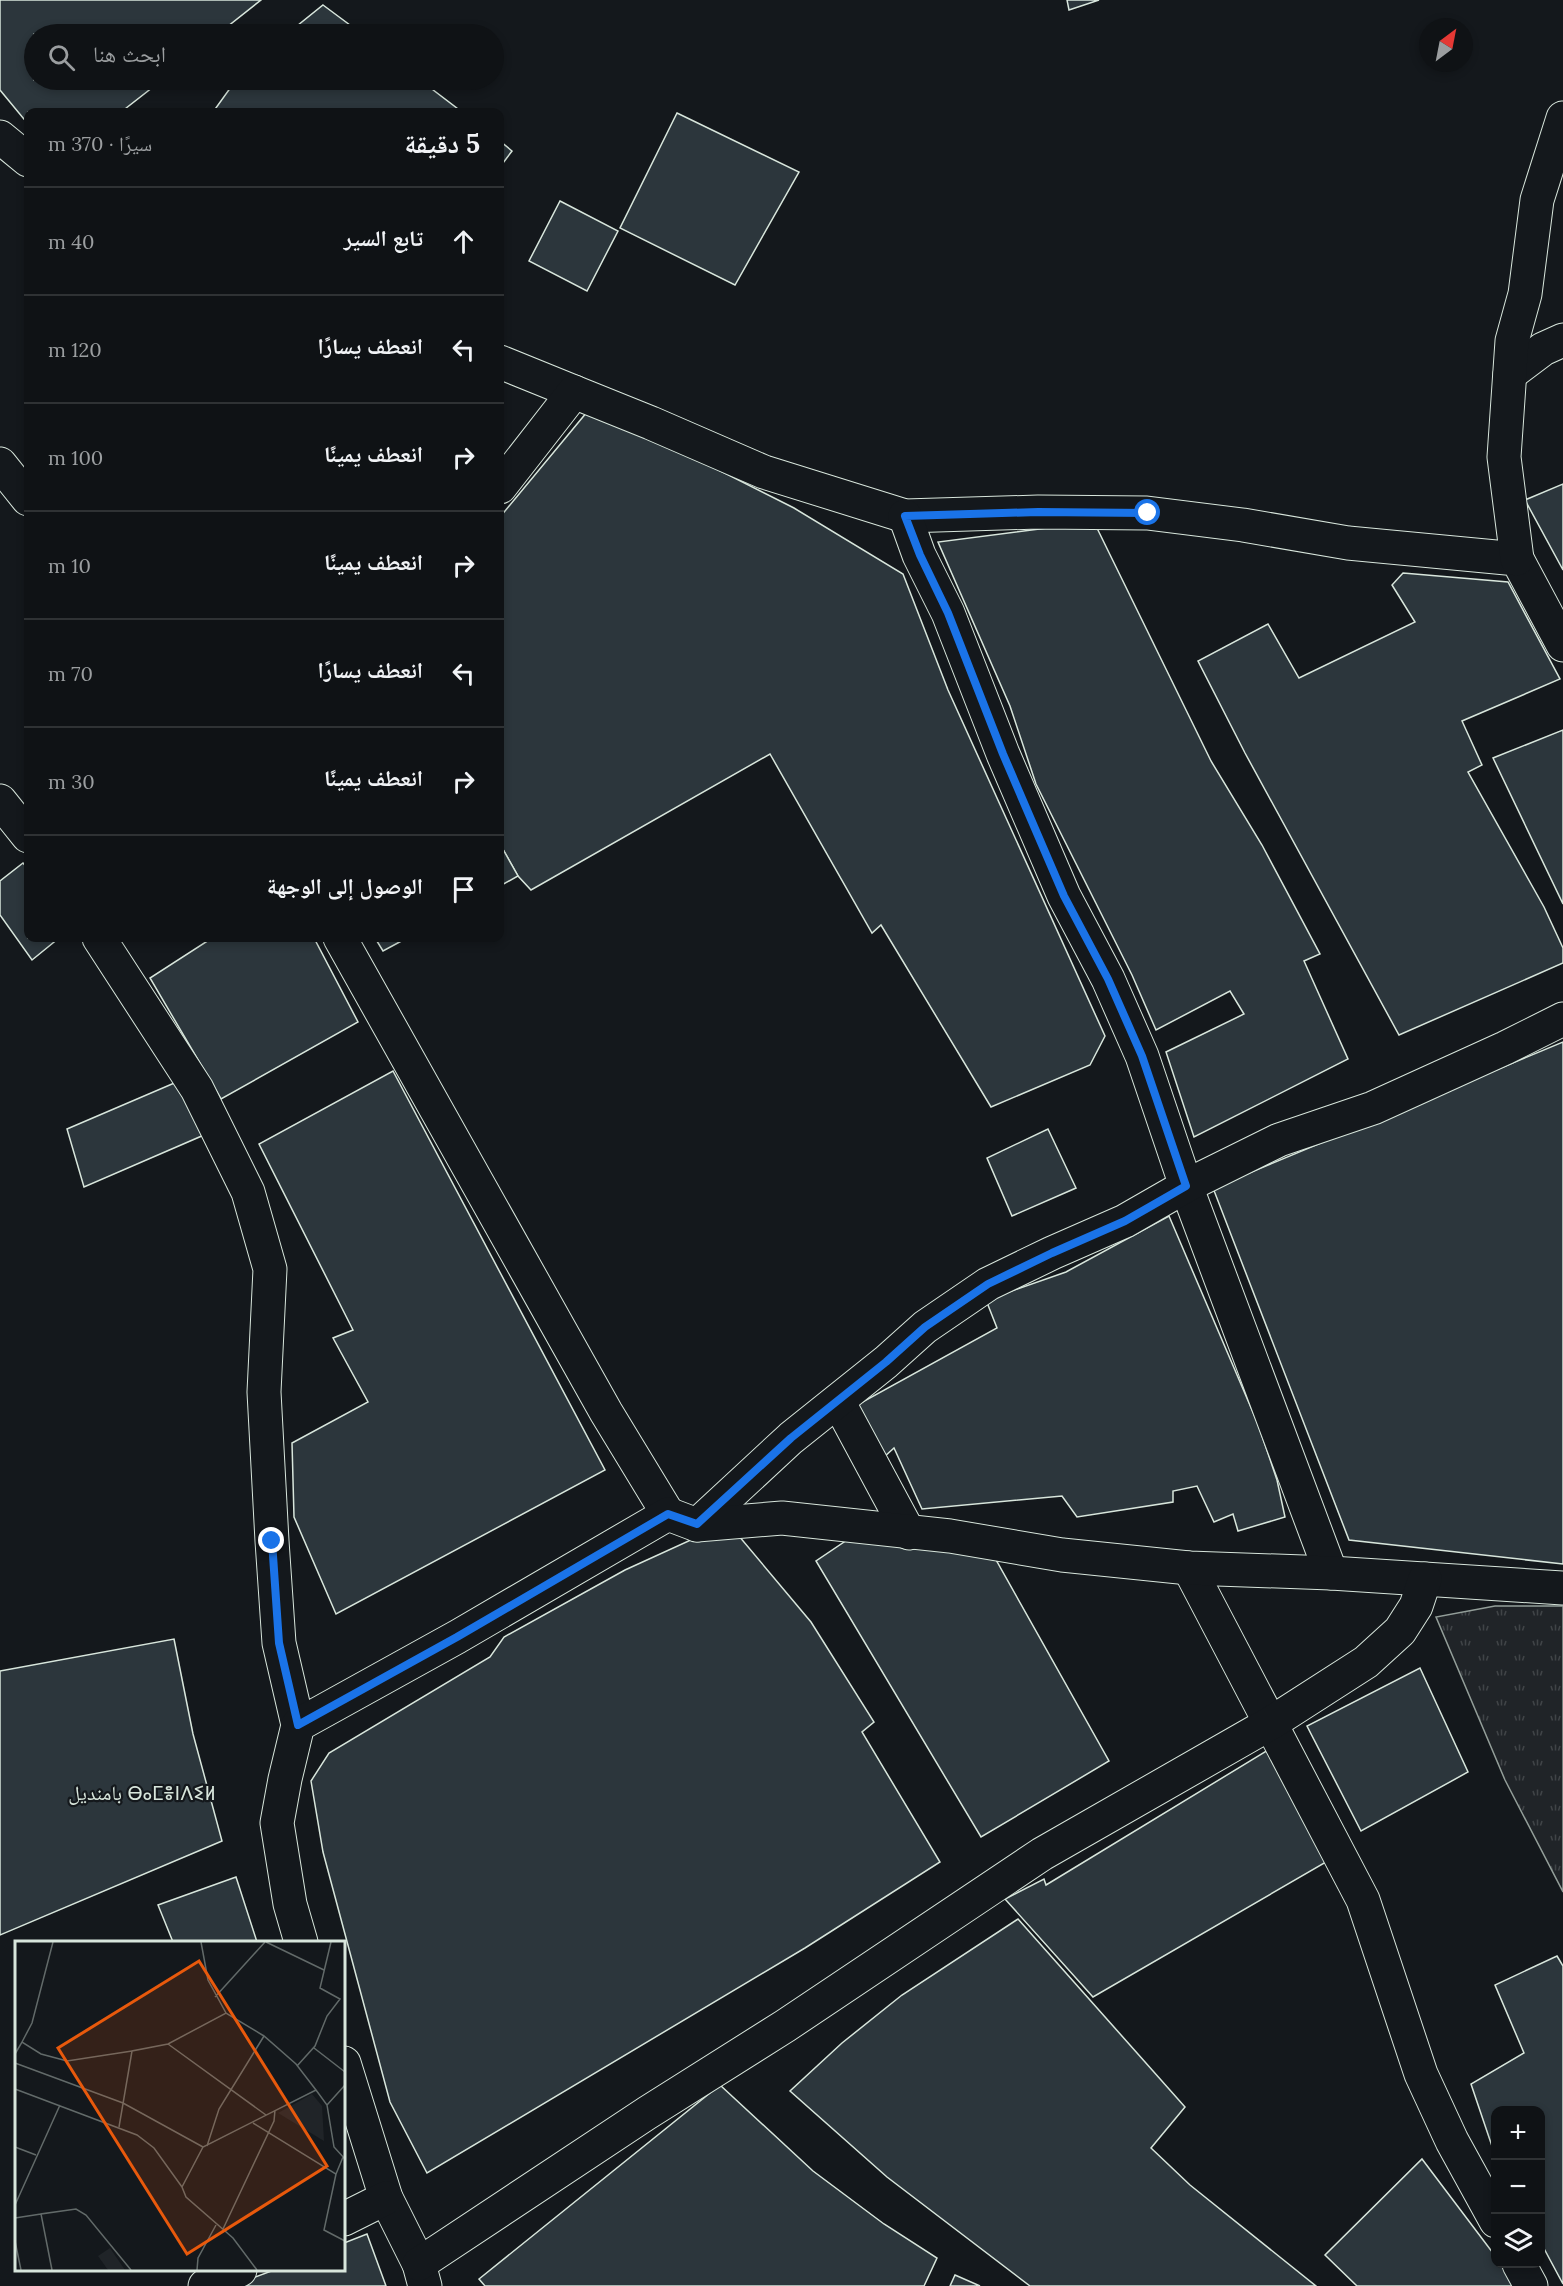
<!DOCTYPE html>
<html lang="ar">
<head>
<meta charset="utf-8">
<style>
	body { margin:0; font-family:Lora,"Noto Naskh Arabic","Noto Sans Tifinagh",serif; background:#181b1e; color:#f1f3f6; direction:rtl }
	.controls { position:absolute; right:18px; bottom:18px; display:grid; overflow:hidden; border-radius:12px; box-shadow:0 3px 9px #0003 }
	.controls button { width:54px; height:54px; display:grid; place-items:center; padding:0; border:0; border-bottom:2px solid #2f3234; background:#0f1215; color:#f1f3f6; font:30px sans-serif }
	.compass { position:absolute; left:1419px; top:18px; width:54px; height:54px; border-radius:50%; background:#0f1215; box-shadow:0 3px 9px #0003; rotate:32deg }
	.stop { position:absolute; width:18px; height:18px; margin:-14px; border:4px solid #1a73e8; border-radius:50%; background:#fff }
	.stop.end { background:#1a73e8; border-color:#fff; box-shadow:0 2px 6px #0008 }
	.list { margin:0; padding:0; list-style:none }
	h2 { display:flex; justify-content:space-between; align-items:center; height:78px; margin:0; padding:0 24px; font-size:26px }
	h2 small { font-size:20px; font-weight:400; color:#9b9ea0 }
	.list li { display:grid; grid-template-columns:39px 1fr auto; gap:18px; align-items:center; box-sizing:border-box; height:108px; padding:0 24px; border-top:2px solid #2f3234 }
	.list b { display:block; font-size:22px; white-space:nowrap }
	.list em { font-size:20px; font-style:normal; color:#9b9ea0 }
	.icon { flex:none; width:33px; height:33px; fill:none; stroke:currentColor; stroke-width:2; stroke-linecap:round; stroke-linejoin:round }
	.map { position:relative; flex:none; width:1563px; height:2286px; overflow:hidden; direction:ltr }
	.search { position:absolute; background:#0f1215; box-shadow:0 3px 9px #0003; left:24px; top:24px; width:480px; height:66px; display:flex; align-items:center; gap:15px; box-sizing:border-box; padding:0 21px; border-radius:33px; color:#9b9ea0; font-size:22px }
	.panel { position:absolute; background:#0f1215; box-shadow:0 3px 9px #0003; left:24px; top:108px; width:480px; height:834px; border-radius:12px; direction:rtl }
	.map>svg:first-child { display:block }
</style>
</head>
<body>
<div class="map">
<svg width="1563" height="2286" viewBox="0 0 1563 2286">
	<defs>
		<pattern id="park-tufts" width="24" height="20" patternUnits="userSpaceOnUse" patternTransform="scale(1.5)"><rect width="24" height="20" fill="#202428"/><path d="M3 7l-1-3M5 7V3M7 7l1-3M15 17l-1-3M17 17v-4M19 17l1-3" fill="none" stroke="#404447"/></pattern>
	</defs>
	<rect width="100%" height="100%" fill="#14181c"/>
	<!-- park -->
	<polygon fill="url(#park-tufts)" stroke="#939e99" stroke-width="1.5" points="1495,1606 1563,1606 1563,1892 1505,1780 1436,1617"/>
	<!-- building -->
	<g fill="#2c363c" stroke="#d8e6dc" stroke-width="1.5">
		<polygon points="0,0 261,0 218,34 34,34 34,80 162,80 121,112 28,112 28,124 0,90"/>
		<polygon points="1067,0 1099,0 1069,10"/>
		<polygon points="323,5 362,34 287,34"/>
		<polygon points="236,80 420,80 462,112 213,112"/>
		<polygon points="677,113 799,172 735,285 620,228"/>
		<polygon points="500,141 512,151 500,167"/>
		<polygon points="560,201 618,231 587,291 529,261"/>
		<polygon points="592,406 794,508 903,574 948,690 1105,1036 1090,1065 991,1107 881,925 872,933 770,754 531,890 518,876 500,844 500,517"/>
		<polygon points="1563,484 1563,570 1525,500"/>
		<polygon points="1094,522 1211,761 1262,845 1320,954 1304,961 1348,1059 1194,1137 1166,1052 1244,1014 1230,991 1156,1030 1132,975 1036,784 1010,706 938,542"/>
		<polygon points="1403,573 1508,582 1560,679 1462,721 1482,765 1468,772 1544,907 1563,948 1563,963 1399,1035 1245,753 1198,661 1268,624 1299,678 1415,622 1392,585"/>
		<polygon points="1563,730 1563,904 1493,758"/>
		<polygon points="500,844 518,876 500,886"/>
		<polygon points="23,863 28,869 28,938 59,938 32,960 0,915 0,881"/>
		<polygon points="212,938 314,938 358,1022 221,1099 150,978"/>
		<polygon points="375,938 407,938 383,951"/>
		<polygon points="1563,1042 1563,1564 1349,1540 1213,1188"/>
		<polygon points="393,1071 605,1470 336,1614 294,1517 292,1443 368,1402 333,1338 353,1330 259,1144"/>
		<polygon points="179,1081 204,1135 84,1187 67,1129"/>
		<polygon points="1048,1129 1076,1188 1012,1216 987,1158"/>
		<polygon points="1169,1216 1258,1424 1277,1480 1285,1517 1238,1531 1233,1514 1214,1522 1197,1486 1173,1491 1173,1502 1077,1517 1062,1496 922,1509 894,1448 884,1457 857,1405 997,1328 986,1300 1066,1272"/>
		<polygon points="728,1523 811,1622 874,1722 862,1732 940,1862 805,1948 427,2173 390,2102 323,1852 311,1781 329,1753 490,1657 504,1637 625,1570"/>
		<polygon points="859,1532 991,1551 1109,1761 981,1837 816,1561"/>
		<polygon points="174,1639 193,1734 222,1841 0,1935 0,1671"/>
		<polygon points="1420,1668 1468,1772 1361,1831 1307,1726"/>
		<polygon points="1278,1744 1333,1858 1093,1997 1005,1899 1044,1879 1046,1885"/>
		<polygon points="236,1877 257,1942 173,1942 158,1905"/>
		<polygon points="1018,1919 1185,2107 1151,2148 1190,2185 1316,2286 1030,2286 887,2177 790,2091 842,2043 902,1995"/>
		<polygon points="1557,1956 1563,1966 1563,2284 1540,2241 1540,2110 1496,2110 1496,2158 1471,2084 1524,2053 1495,1985"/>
		<polygon points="720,2085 813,2171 884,2224 937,2258 924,2286 485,2286 479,2279"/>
		<polygon points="1422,2159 1496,2257 1496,2264 1500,2264 1517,2286 1357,2286 1325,2255"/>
		<polygon points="367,2234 386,2286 231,2286 274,2270 344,2270 344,2243"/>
		<polygon points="955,2275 980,2286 950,2286"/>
	</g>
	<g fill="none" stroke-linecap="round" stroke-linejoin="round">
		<defs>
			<g id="minor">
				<polyline points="0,137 28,160"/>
				<polyline points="500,362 574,392"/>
				<polyline points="1510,374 1543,349 1563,340"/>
				<polyline points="0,464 28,499"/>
				<polyline points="500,487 574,392 651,423 764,472 905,516 1038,512 1147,513 1243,525 1348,543 1517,559 1563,645"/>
				<polyline points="905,516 919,555 948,613 1003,754 1064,896 1108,979 1142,1056 1186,1186 1331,1573"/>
				<polyline points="1517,559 1504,457 1512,341 1525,294 1537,200 1563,118"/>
				<polyline points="0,801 28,836"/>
				<polyline points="99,938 197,1089 248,1192 270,1269 264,1392 272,1541 279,1643 298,1725"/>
				<polyline points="340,938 606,1412 668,1514"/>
				<polyline points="838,1401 909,1533"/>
				<polyline points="697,1525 791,1438 886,1362 925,1327 988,1284 1052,1253 1125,1221 1186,1186 1279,1140 1373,1108 1505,1048 1563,1019"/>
				<polyline points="1189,1568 1363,1900 1421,2074 1452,2141 1496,2221"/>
				<polyline points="301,1942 290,1904 277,1823 285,1779 298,1725 457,1637 668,1514 697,1525 782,1518 950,1536 1062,1555 1189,1568 1331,1573 1563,1588"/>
				<polyline points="344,2063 386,2198 419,2264 425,2286"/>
				<polyline points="344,2219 386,2198"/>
				<polyline points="419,2264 647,2113 785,2026 1042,1854 1271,1723 1366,1662 1400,1631 1416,1606 1425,1579"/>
				<polyline points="1519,2264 1531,2286"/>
				<polyline points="205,2286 240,2270"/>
			</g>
		</defs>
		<!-- minor casing -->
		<use href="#minor" stroke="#d8e6dc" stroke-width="35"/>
		<!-- minor -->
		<use href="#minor" stroke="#14181c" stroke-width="33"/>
	</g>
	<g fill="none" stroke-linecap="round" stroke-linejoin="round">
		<!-- route -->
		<polyline stroke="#1a73e8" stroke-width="8" points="272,1541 279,1643 298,1725 457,1637 668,1514 697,1524 791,1438 886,1362 925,1327 988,1284 1052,1253 1125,1221 1186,1186 1142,1056 1108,979 1064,896 1003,754 948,613 920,555 905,516 1038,512 1148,513"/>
	</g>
	<g text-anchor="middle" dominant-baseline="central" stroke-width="4.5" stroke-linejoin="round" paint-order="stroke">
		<!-- quarter labels -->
		<g font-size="20" fill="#d8e6dc" stroke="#14181c">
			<text x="142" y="1792">بامنديل ⴱⴰⵎⴻⵏⴷⵉⵍ</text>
		</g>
	</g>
	<!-- overview -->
	<g transform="translate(15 1941)">
		<rect width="330" height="330" fill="#14181c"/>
		<path d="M 95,307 L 110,329 L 93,329 L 83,315 Z" fill="#202428"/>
		<path d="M 297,153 L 307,165 L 309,200 L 263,172 Z" fill="#202428"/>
		<path fill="none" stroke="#626a69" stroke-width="1.5" d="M 186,1 L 193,39 L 211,72M 251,1 L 309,29M 200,56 L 250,1M 7,101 L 17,82 L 38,1M 153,103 L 251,174M 299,107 L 330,131M 0,113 L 7,101 L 26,113 L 52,120 L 117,110M 0,122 L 108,162 L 188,206M 282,125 L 300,105 L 312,75 L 325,58 L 305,47 L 316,1M 0,148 L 122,194 L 139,207 L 167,246M 312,164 L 330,144M 238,182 L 321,233 L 309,289 L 330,300M 104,186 L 117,110 L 153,103 L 211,72 L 249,95M 192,205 L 204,168 L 249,95 L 281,123 L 301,149M 0,206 L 21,214M 321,233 L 328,216M 0,264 L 45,164M 0,277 L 26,273M 208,288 L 259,180 L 260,169M 0,300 L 6,329M 37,329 L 26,273 L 61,268 L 71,274 L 116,329M 182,329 L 183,317 L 201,284M 242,329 L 218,297 L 171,256 L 167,246 L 188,206 L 301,149 L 312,164 L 319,206 L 330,218"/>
		<path fill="#e8590c" fill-opacity="0.15" stroke="#e8590c" stroke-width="3" d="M 184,20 L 312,225 L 172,313 L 43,107 Z"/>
		<rect width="330" height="330" fill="none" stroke="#d8e6dc" stroke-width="3"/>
	</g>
</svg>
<div class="controls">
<button>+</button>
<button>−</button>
<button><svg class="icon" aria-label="layers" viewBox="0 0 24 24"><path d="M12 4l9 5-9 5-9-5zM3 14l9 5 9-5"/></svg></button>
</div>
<svg class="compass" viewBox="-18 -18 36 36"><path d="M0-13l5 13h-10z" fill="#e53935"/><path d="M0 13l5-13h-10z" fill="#9b9ea0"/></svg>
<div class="stop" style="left:1148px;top:513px"></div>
<div class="stop end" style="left:272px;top:1541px"></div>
<div class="search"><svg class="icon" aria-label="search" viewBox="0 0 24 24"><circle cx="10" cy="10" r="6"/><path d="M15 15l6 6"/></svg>ابحث هنا</div>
<section class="panel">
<h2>5 دقيقة<small>سيرًا · 370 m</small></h2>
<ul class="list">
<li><svg class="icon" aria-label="ahead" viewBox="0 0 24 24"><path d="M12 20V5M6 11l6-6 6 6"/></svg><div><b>تابع السير</b></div><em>40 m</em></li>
<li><svg class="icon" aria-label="left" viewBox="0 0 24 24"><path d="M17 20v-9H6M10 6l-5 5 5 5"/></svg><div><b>انعطف يسارًا</b></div><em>120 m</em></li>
<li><svg class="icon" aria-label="right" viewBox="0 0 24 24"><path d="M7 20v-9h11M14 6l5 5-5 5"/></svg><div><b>انعطف يمينًا</b></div><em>100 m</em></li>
<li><svg class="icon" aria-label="right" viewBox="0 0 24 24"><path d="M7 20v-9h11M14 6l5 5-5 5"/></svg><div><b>انعطف يمينًا</b></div><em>10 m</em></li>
<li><svg class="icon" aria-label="left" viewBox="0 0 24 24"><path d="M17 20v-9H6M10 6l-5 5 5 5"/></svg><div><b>انعطف يسارًا</b></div><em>70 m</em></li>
<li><svg class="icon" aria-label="right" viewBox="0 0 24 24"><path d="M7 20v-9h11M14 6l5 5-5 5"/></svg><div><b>انعطف يمينًا</b></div><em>30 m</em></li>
<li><svg class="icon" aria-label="arrive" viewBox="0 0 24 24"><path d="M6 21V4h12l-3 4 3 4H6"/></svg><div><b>الوصول إلى الوجهة</b></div></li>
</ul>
</section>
</div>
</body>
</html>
